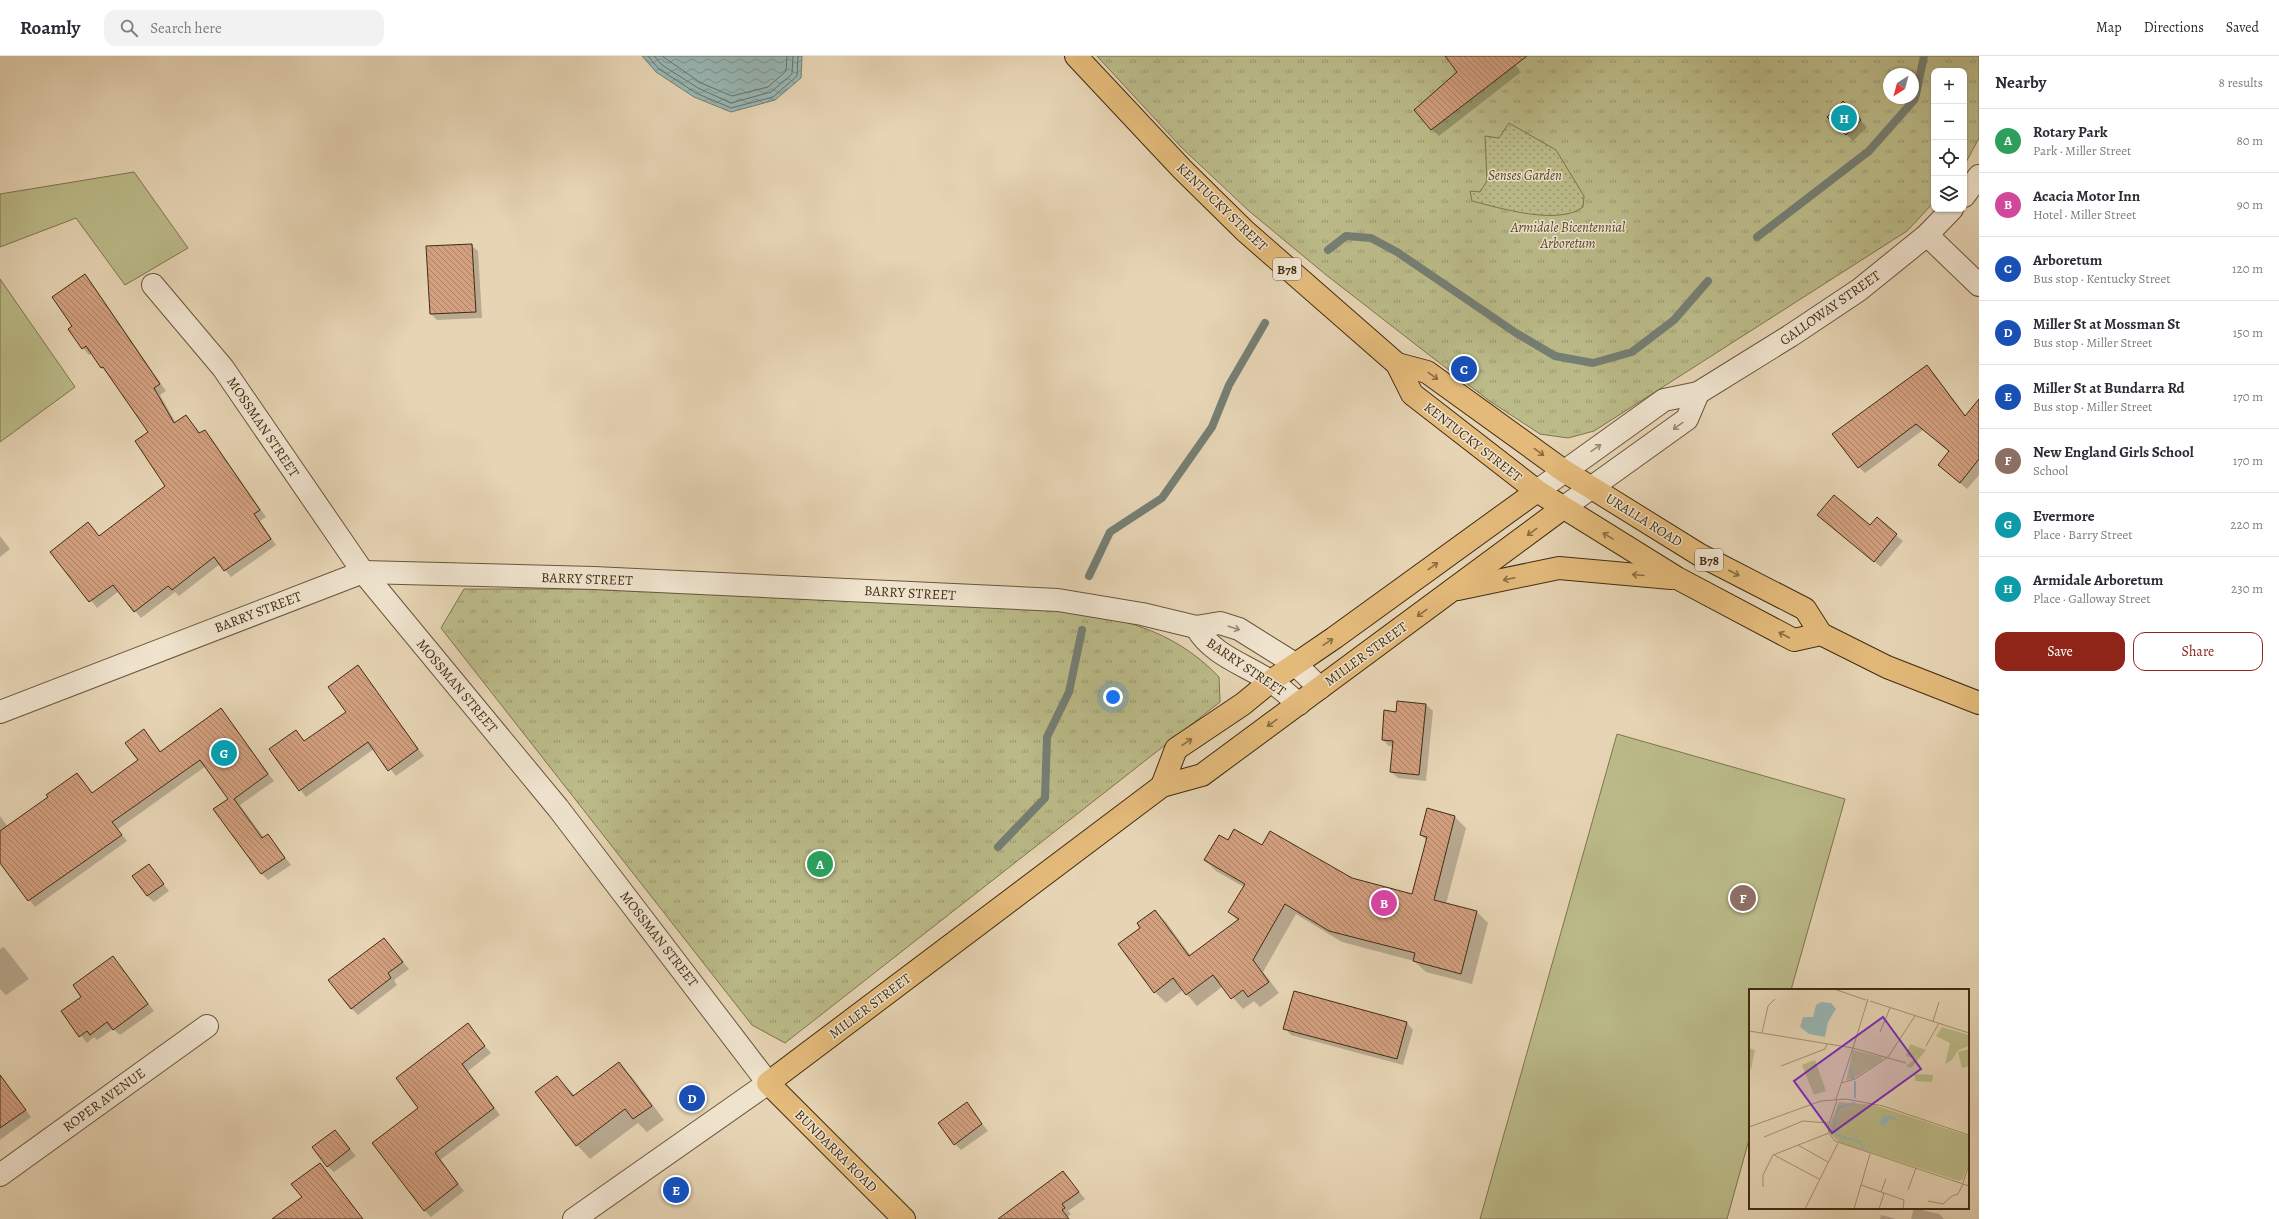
<!DOCTYPE html>
<html lang="en">
<head>
<meta charset="utf-8">
<style>
	body { margin:0; font-family:Alegreya,serif; background:#f2f2f3; color:#2b2b33 }
	.controls { position:absolute; right:12px; top:12px; display:grid; overflow:hidden; border-radius:8px; box-shadow:0 1px 3px #0004 }
	.controls button { width:36px; height:36px; display:grid; place-items:center; padding:0; border:0; border-bottom:1px solid #e1e1e2; background:#fff; color:#2b2b33; font:20px sans-serif }
	.compass { position:absolute; left:1883px; top:12px; width:36px; height:36px; border-radius:50%; background:#fff; box-shadow:0 1px 3px #0004; rotate:216deg }
	.you { position:absolute; left:1113px; top:641px; width:14px; height:14px; margin:-10px; border:3px solid #fff; border-radius:50%; background:#1a73e8; box-shadow:0 0 0 6px #1a73e833 }
	.badge { display:grid; place-items:center; width:26px; height:26px; border-radius:50%; background:#8f2418; color:#fff; font-size:13px; font-weight:700 }
	.pin { position:absolute; translate:-50% -50%; border:2px solid #fff; box-shadow:0 1px 4px #0006 }
	.list { margin:0; padding:0; list-style:none }
	h2 { display:flex; justify-content:space-between; align-items:center; height:52px; margin:0; padding:0 16px; font-size:17px }
	h2 small { font-size:13px; font-weight:400; color:#7c7c81 }
	.list li { display:grid; grid-template-columns:26px 1fr auto; gap:12px; align-items:center; box-sizing:border-box; height:64px; padding:0 16px; border-top:1px solid #e1e1e2 }
	.list b { display:block; font-size:15px; white-space:nowrap }
	.list p { margin:0; font-size:13px; white-space:nowrap; color:#7c7c81 }
	.list em { font-size:13px; font-style:normal; color:#7c7c81 }
	.actions { display:flex; gap:8px; padding:12px 16px }
	.actions a { flex:1; padding:9px 0; border:1px solid #8f2418; border-radius:12px; text-align:center; font-size:14px; color:#8f2418 }
	.actions .main { background:#8f2418; color:#fff }
	.icon { flex:none; width:22px; height:22px; fill:none; stroke:currentColor; stroke-width:2; stroke-linecap:round; stroke-linejoin:round }
	.map { position:relative; flex:none; width:1979px; height:1163px; overflow:hidden }
	header { display:flex; align-items:center; gap:24px; box-sizing:border-box; height:56px; padding:0 20px; background:#fff; border-bottom:1px solid #e1e1e2 }
	header strong { font-size:19px }
	nav { display:flex; gap:22px; margin-inline-start:auto; font-size:14px }
	.search { width:280px; height:36px; background:#f2f2f3; display:flex; align-items:center; gap:10px; box-sizing:border-box; padding:0 14px; border-radius:12px; color:#7c7c81; font-size:15px }
	main { display:flex }
	aside { flex:1; background:#fff }
	.map>svg:first-child { display:block }
</style>
</head>
<body>
<header>
<strong>Roamly</strong>
<div class="search"><svg class="icon" aria-label="search" viewBox="0 0 24 24"><circle cx="10" cy="10" r="6"/><path d="M15 15l6 6"/></svg>Search here</div>
<nav><a>Map</a><a>Directions</a><a>Saved</a></nav>
</header>
<main>
<div class="map">
<svg width="1979" height="1163" viewBox="0 0 1979 1163">
	<defs>
		<pattern id="park-tufts" width="24" height="20" patternUnits="userSpaceOnUse"><rect width="24" height="20" fill="#bbbb89"/><path d="M3 7l-1-3M5 7V3M7 7l1-3M15 17l-1-3M17 17v-4M19 17l1-3" fill="none" stroke="#99986f"/></pattern>
		<pattern id="garden-dots" width="8" height="8" patternUnits="userSpaceOnUse"><rect width="8" height="8" fill="#bbbb89"/><path d="M2 2h.1M6 6h.1" fill="none" stroke="#99986f" stroke-width="1.8" stroke-linecap="round"/></pattern>
		<pattern id="water-waves" width="16" height="10" patternUnits="userSpaceOnUse"><rect width="16" height="10" fill="#98b7b5"/><path d="M0 5q4-4 8 0t8 0" fill="none" stroke="#7d9592"/></pattern>
		<pattern id="building-back-hatch" width="6" height="6" patternUnits="userSpaceOnUse"><rect width="6" height="6" fill="#d29f7f"/><path d="M-1 5l2 2M0 0l6 6M5-1l2 2" fill="none" stroke="#ac8267"/></pattern>
	</defs>
	<rect width="100%" height="100%" fill="#e6d4b4"/>
	<filter id="stains"><feTurbulence type="fractalNoise" baseFrequency=".005" numOctaves="4"/><feColorMatrix values="0 0 0 0 .2 0 0 0 0 .09 0 0 0 0 .02 0 0 0 .5 -.17"/></filter>
	<radialGradient id="worn" r=".72"><stop offset=".6" stop-color="#630" stop-opacity="0"/><stop offset="1" stop-color="#630" stop-opacity=".3"/></radialGradient>
	<!-- grass -->
	<g fill="#bbbb89" stroke="#7e744e">
		<polygon points="134,116 188,192 125,229 76,162 0,191 0,138"/>
		<polygon points="0,223 75,331 0,386"/>
		<polygon points="1617,678 1845,743 1791,934 1750,934 1750,1080 1727,1163 1480,1163"/>
	</g>
	<!-- park -->
	<g fill="url(#park-tufts)" stroke="#7e744e" fill-rule="evenodd">
		<path d="M 1097,0 L 1979,0 L 1979,82 L 1964,110 L 1964,15 L 1934,15 L 1934,146 L 1907,175 L 1594,375 L 1568,382 L 1540,378 L 1491,346 L 1424,295 L 1325,218 L 1249,155 L 1181,91 ZM 1889,18 L 1913,18 L 1913,42 L 1889,42 Z"/>
		<path d="M 464,533 L 591,533 L 1053,554 C 1118,560 1173,573 1219,621 L 1220,646 L 785,987 L 752,969 L 441,572 Z"/>
	</g>
	<!-- garden -->
	<path fill="url(#garden-dots)" stroke="#7e744e" d="M 1509,67 L 1556,94 L 1584,140 L 1583,151 C 1558,170 1500,152 1472,145 L 1470,135 L 1480,136 L 1487,125 L 1485,80 L 1499,82 Z"/>
	<!-- water -->
	<polygon fill="url(#water-waves)" stroke="#757f74" points="642,0 802,0 801,22 775,44 731,56 694,41 656,16"/>
	<!-- shadow -->
	<g fill="#0003">
		<polygon points="1446,0 1508,0 1521,16 1439,80 1432,73 1459,16"/>
		<polygon points="1843,47 1867,71 1853,85 1829,61"/>
		<polygon points="471,189 478,195 482,262 437,264 431,258"/>
		<polygon points="85,219 91,226 166,335 160,339 176,367 186,360 201,378 205,375 211,382 266,461 260,465 276,489 231,521 220,508 179,540 175,536 141,562 119,535 97,552 52,496 88,468 100,481 167,430 150,376 92,297 89,299 83,292 73,270"/>
		<polygon points="1933,317 1966,360 1979,344 1979,419 1967,433 1939,409 1950,396 1923,374 1865,417 1859,411"/>
		<polygon points="1819,459 1896,479 1903,485 1881,511"/>
		<polygon points="0,480 10,493 0,501"/>
		<polygon points="358,611 424,700 396,720 374,693 306,741 270,694 296,675 306,686 348,656"/>
		<polygon points="1398,646 1426,649 1433,655 1426,725 1398,722 1391,716 1394,691 1389,690 1383,684 1397,657"/>
		<polygon points="221,653 274,725 240,749 264,782 268,779 291,809 268,824 262,818 214,753 229,743 206,710 118,773 127,785 35,851 0,805 0,760 8,771 49,741 77,718 93,738 139,704 144,675 161,696"/>
		<polygon points="1455,761 1466,772 1446,848 1477,856 1488,867 1472,928 1426,916 1414,905 1342,886 1296,858 1263,916 1279,937 1260,951 1254,945 1243,953 1223,930 1197,950 1183,934 1166,947 1155,936 1155,855 1166,866 1191,900 1238,865 1229,856 1244,831 1216,815 1205,804 1228,785 1262,791 1352,823 1413,839 1427,785 1421,779"/>
		<polygon points="149,810 169,835 154,846 147,840"/>
		<polygon points="384,883 409,913 394,924 397,929 358,959 351,952"/>
		<polygon points="4,891 29,923 6,939 0,933 0,893"/>
		<polygon points="113,901 154,955 120,979 113,973 97,984 94,981 87,987 62,955 82,941"/>
		<polygon points="1407,967 1413,974 1403,1009 1291,979 1285,972"/>
		<polygon points="467,969 491,997 468,1015 500,1059 440,1104 464,1135 431,1161 424,1154 420,1052"/>
		<polygon points="618,1007 632,1021 664,1064 647,1076 638,1067 590,1103 577,1089 557,1021 575,1040"/>
		<polygon points="0,1019 31,1061 0,1084"/>
		<polygon points="966,1048 988,1075 961,1094 955,1088"/>
		<polygon points="335,1075 356,1100 334,1116 327,1110"/>
		<polygon points="320,1108 363,1163 274,1163 303,1142"/>
		<polygon points="1063,1116 1085,1143 1068,1155 1071,1158 1067,1161 1069,1163 1023,1163"/>
		<polygon points="1914,1152 1939,1158 1944,1163 1911,1163"/>
		<polygon points="1881,1159 1896,1163 1880,1163"/>
	</g>
	<g fill="none" stroke-linecap="round" stroke-linejoin="round">
		<!-- shore -->
		<g stroke="#6c7264" stroke-width="1">
			<polyline points="648,0 659,13 696,37 731,52 773,41 797,20 798,0"/>
			<polyline points="654,0 662,9 698,32 731,47 771,36 792,18 793,0"/>
			<polyline points="662,0 701,27 732,40 768,31 786,15 787,0"/>
		</g>
		<!-- stream -->
		<g stroke="#757f74" stroke-width="8">
			<polyline points="1757,181 1869,95 1915,43 1924,0"/>
			<polyline points="1328,194 1346,180 1371,182 1397,196 1516,277 1555,300 1593,307 1632,296 1674,264 1708,225"/>
			<polyline points="1089,520 1110,476 1162,442 1212,371 1229,329 1265,267"/>
			<polyline points="998,791 1045,742 1047,681 1069,636 1082,574"/>
		</g>
	</g>
	<!-- building -->
	<g fill="url(#building-back-hatch)" stroke="#402c12">
		<polygon points="1445,0 1527,0 1431,74 1414,54 1457,16"/>
		<polygon points="1843,45 1861,64 1846,79 1827,61"/>
		<polygon points="472,188 476,256 430,258 426,190"/>
		<polygon points="85,218 160,328 154,332 174,367 186,359 199,377 205,374 260,454 254,458 271,483 224,515 214,501 172,534 168,530 134,556 113,529 89,546 50,496 88,466 99,480 165,430 135,385 148,376 103,311 101,312 86,290 82,293 68,273 72,270 52,241"/>
		<polygon points="1927,309 1965,360 1979,343 1979,403 1960,427 1938,409 1949,395 1916,368 1858,412 1832,378"/>
		<polygon points="1834,439 1870,469 1877,461 1897,478 1874,506 1817,459"/>
		<polygon points="358,609 418,693 388,715 368,686 299,735 269,693 296,674 304,685 346,656 328,631"/>
		<polygon points="1397,645 1426,648 1419,719 1390,716 1393,685 1382,684 1384,654 1396,656"/>
		<polygon points="221,652 268,718 234,743 262,782 268,778 285,802 261,818 213,753 228,743 200,704 112,766 122,779 28,845 0,807 0,775 48,741 46,739 77,717 92,737 138,704 125,687 144,673 160,696"/>
		<polygon points="1427,752 1455,760 1434,844 1477,855 1461,918 1413,905 1415,897 1329,875 1285,848 1253,904 1269,926 1248,941 1243,934 1231,943 1213,919 1186,939 1173,922 1154,937 1118,888 1140,872 1137,867 1155,854 1189,900 1239,863 1228,856 1245,828 1204,804 1219,779 1228,784 1234,773 1262,789 1270,775 1352,822 1412,838 1427,781 1420,779"/>
		<polygon points="149,808 164,828 147,840 132,820"/>
		<polygon points="384,882 403,906 388,917 391,922 351,953 328,924"/>
		<polygon points="113,900 148,948 113,974 107,966 90,979 87,975 79,981 61,955 81,941 73,929"/>
		<polygon points="1294,935 1407,966 1397,1003 1283,973"/>
		<polygon points="468,967 485,990 462,1008 494,1052 435,1097 458,1128 424,1155 372,1087 418,1052 396,1022"/>
		<polygon points="619,1006 652,1050 633,1063 625,1053 576,1090 535,1036 557,1020 573,1040"/>
		<polygon points="0,1019 26,1054 0,1072"/>
		<polygon points="967,1046 982,1068 954,1089 938,1067"/>
		<polygon points="335,1074 350,1093 327,1111 312,1091"/>
		<polygon points="320,1107 363,1163 272,1163 302,1141 291,1128"/>
		<polygon points="1063,1115 1079,1136 1062,1148 1065,1152 1062,1154 1069,1163 998,1163"/>
	</g>
	<g fill="none" stroke-linecap="round" stroke-linejoin="round">
		<defs>
			<g id="minor">
				<polyline points="1964,140 1979,120"/>
				<polyline points="1927,179 1979,229"/>
				<polyline points="153,229 223,312 363,516 558,752 768,1027 574,1163"/>
				<polyline points="1537,435 1664,344 1698,337 1790,280 1859,234 1927,179 1952,153"/>
				<polyline points="1563,452 1687,363 1698,337"/>
				<path d="M 1196,571 C 1212,599 1244,608 1270,625 C 1280,631 1289,640 1299,648"/>
				<polyline points="0,656 363,516 594,522 1058,544 1142,558 1196,571 1220,567 1239,573 1295,608 1320,632"/>
				<polyline points="0,1119 207,970"/>
			</g>
			<g id="major">
				<polyline points="1076,0 1182,113 1245,175 1397,308 1412,338 1537,435 1677,522 1794,584 1821,578"/>
				<polyline points="1397,308 1427,316 1564,415 1592,432 1700,499 1805,553 1821,578 1887,611 1979,647"/>
				<polyline points="1458,533 1559,512 1671,522"/>
				<polyline points="1162,730 1176,693 1243,648 1271,625 1334,582 1537,435"/>
				<polyline points="904,1163 768,1027 1162,730 1202,719 1563,452"/>
			</g>
		</defs>
		<!-- minor casing -->
		<use href="#minor" stroke="#6a563a" stroke-width="24"/>
		<!-- major casing -->
		<use href="#major" stroke="#402c12" stroke-width="24"/>
		<!-- minor -->
		<use href="#minor" stroke="#efe3ce" stroke-width="22"/>
		<!-- major -->
		<use href="#major" stroke="#e3ba7a" stroke-width="22"/>
	</g>
	<!-- one-way arrows -->
	<defs><path id="oneway-shaft" d="M-6 0H5M1.5-3L5.5 0L1.5 3" fill="none" stroke-width="1.6" stroke-linecap="round" stroke-linejoin="round"/></defs>
	<g stroke="#896c41">
		<use href="#oneway-shaft" transform="translate(1433 320) rotate(36)"/>
		<use href="#oneway-shaft" transform="translate(1539 396) rotate(36)"/>
		<use href="#oneway-shaft" transform="translate(1532 476) rotate(144)"/>
		<use href="#oneway-shaft" transform="translate(1608 480) rotate(-148)"/>
		<use href="#oneway-shaft" transform="translate(1433 510) rotate(-36)"/>
		<use href="#oneway-shaft" transform="translate(1734 517) rotate(27)"/>
		<use href="#oneway-shaft" transform="translate(1638 519) rotate(-175)"/>
		<use href="#oneway-shaft" transform="translate(1509 523) rotate(168)"/>
		<use href="#oneway-shaft" transform="translate(1422 557) rotate(144)"/>
		<use href="#oneway-shaft" transform="translate(1784 579) rotate(-152)"/>
		<use href="#oneway-shaft" transform="translate(1328 586) rotate(-34)"/>
		<use href="#oneway-shaft" transform="translate(1272 667) rotate(144)"/>
		<use href="#oneway-shaft" transform="translate(1187 686) rotate(-34)"/>
	</g>
	<g stroke="#988870">
		<use href="#oneway-shaft" transform="translate(1678 370) rotate(144)"/>
		<use href="#oneway-shaft" transform="translate(1596 392) rotate(-35)"/>
		<use href="#oneway-shaft" transform="translate(1234 572) rotate(18)"/>
	</g>
	<g text-anchor="middle" dominant-baseline="central" stroke-width="3" stroke-linejoin="round" paint-order="stroke">
		<!-- shield labels -->
		<g fill="#efe3ce" stroke="#74634a" stroke-width="1">
			<rect x="1273" y="202" width="28" height="22" rx="3"/>
			<rect x="1695" y="493" width="28" height="22" rx="3"/>
		</g>
		<g font-size="13" font-weight="bold" fill="#402c12">
			<text x="1287" y="213">B78</text>
			<text x="1709" y="504">B78</text>
		</g>
		<!-- park labels -->
		<g font-size="14" font-style="italic" fill="#59492a" stroke="#efe3ce">
			<text x="1525" y="119">Senses Garden</text>
			<text x="1568" y="171">Armidale Bicentennial<tspan x="1568" dy="16">Arboretum</tspan></text>
		</g>
		<!-- street labels -->
		<g font-size="14" fill="#402c12" stroke="#efe3ce">
			<text transform="translate(1222 151) rotate(44)">KENTUCKY STREET</text>
			<text transform="translate(1830 252) rotate(-35)">GALLOWAY STREET</text>
			<text transform="translate(263 371) rotate(56)">MOSSMAN STREET</text>
			<text transform="translate(1473 386) rotate(38)">KENTUCKY STREET</text>
			<text transform="translate(1644 464) rotate(32)">URALLA ROAD</text>
			<text transform="translate(587 523) rotate(2)">BARRY STREET</text>
			<text transform="translate(910 537) rotate(3)">BARRY STREET</text>
			<text transform="translate(258 556) rotate(-21)">BARRY STREET</text>
			<text transform="translate(1366 598) rotate(-36)">MILLER STREET</text>
			<text transform="translate(1246 611) rotate(34)">BARRY STREET</text>
			<text transform="translate(457 630) rotate(50)">MOSSMAN STREET</text>
			<text transform="translate(659 883) rotate(52)">MOSSMAN STREET</text>
			<text transform="translate(870 950) rotate(-37)">MILLER STREET</text>
			<text transform="translate(104 1044) rotate(-36)">ROPER AVENUE</text>
			<text transform="translate(836 1095) rotate(45)">BUNDARRA ROAD</text>
		</g>
	</g>
	<!-- overview -->
	<g transform="translate(1749 933)">
		<rect width="220" height="220" fill="#e6d4b4"/>
		<path d="M 193,38 L 220,46 L 220,57 L 209,61 L 203,71 L 196,75 L 201,54 L 187,47 ZM 161,55 L 177,61 L 162,79 L 157,77 L 166,70 L 157,67 ZM 0,59 L 6,61 L 2,80 L 0,79 ZM 220,60 L 220,77 L 213,79 L 209,63 ZM 66,71 L 77,102 L 65,106 L 53,76 ZM 166,85 L 184,86 L 183,93 L 166,92 Z" fill="#bbbb89"/>
		<path d="M 104,61 L 133,68 L 133,71 L 104,90 L 97,91 ZM 90,113 L 125,116 L 220,147 L 220,172 L 214,190 L 210,192 L 90,153 L 82,145 L 80,138 Z" fill="#bbbb89"/>
		<path d="M 72,13 L 82,14 L 87,20 L 79,33 L 76,48 L 60,45 L 51,38 L 54,28 L 64,28 L 67,16 ZM 134,127 L 142,127 L 149,131 L 140,130 L 135,139 L 130,134 Z" fill="#98b7b5"/>
		<path fill="none" stroke="#98b7b5" stroke-width="2" d="M 101,77 L 104,89M 106,92 L 106,109M 88,125 L 90,118 L 106,114M 87,129 L 84,140 L 88,146 L 111,153 L 115,160"/>
		<path fill="none" stroke="#a49173" stroke-width="1" d="M 85,0 L 117,11M 119,10 L 104,59 L 157,74M 121,12 L 220,44M 184,32 L 190,13M 0,42 L 104,59 L 87,110M 131,43 L 141,19M 13,44 L 19,17 L 26,10M 177,57 L 190,34M 32,77 L 76,60 L 78,55M 92,94 L 106,90 L 139,68 L 166,27M 88,111 L 79,138 L 80,144 L 86,152 L 220,197M 0,138 L 72,112 L 97,110 L 134,117 L 220,146M 15,148 L 54,132 L 79,134M 49,156 L 79,173M 25,166 L 70,190M 214,194 L 220,175M 112,196 L 155,211 L 154,220M 14,198 L 14,186 L 24,166 L 80,144M 159,201 L 167,179M 132,203 L 137,190M 179,212 L 194,215 L 203,207 L 209,205 L 214,195M 56,220 L 89,154M 105,220 L 121,165M 130,220 L 135,204"/>
		<path fill="#7b2cbf" fill-opacity="0.15" stroke="#7b2cbf" stroke-width="2" d="M 134,28 L 172,80 L 83,144 L 45,92 Z"/>
		<rect width="220" height="220" fill="none" stroke="#402c12" stroke-width="2"/>
	</g>
	<rect width="100%" height="100%" filter="url(#stains)"/>
	<rect width="100%" height="100%" fill="url(#worn)"/>
</svg>
<div class="controls">
<button>+</button>
<button>−</button>
<button><svg class="icon" aria-label="locate" viewBox="0 0 24 24"><circle cx="12" cy="12" r="6"/><path d="M12 2v4M12 18v4M2 12h4M18 12h4"/></svg></button>
<button><svg class="icon" aria-label="layers" viewBox="0 0 24 24"><path d="M12 4l9 5-9 5-9-5zM3 14l9 5 9-5"/></svg></button>
</div>
<svg class="compass" viewBox="-18 -18 36 36"><path d="M0-13l5 13h-10z" fill="#e53935"/><path d="M0 13l5-13h-10z" fill="#7c7c81"/></svg>
<div class="you"></div>
<div class="pin badge" style="left:820px;top:808px;background:#2e9e5b">A</div>
<div class="pin badge" style="left:1384px;top:847px;background:#d1479c">B</div>
<div class="pin badge" style="left:1464px;top:313px;background:#1a4fb4">C</div>
<div class="pin badge" style="left:692px;top:1042px;background:#1a4fb4">D</div>
<div class="pin badge" style="left:676px;top:1134px;background:#1a4fb4">E</div>
<div class="pin badge" style="left:1743px;top:842px;background:#8d6e63">F</div>
<div class="pin badge" style="left:224px;top:697px;background:#0f9aa8">G</div>
<div class="pin badge" style="left:1844px;top:62px;background:#0f9aa8">H</div>
</div>
<aside>
<h2>Nearby<small>8 results</small></h2>
<ul class="list">
<li><span class="badge" style="background:#2e9e5b">A</span><div><b>Rotary Park</b><p>Park · Miller Street</p></div><em>80 m</em></li>
<li><span class="badge" style="background:#d1479c">B</span><div><b>Acacia Motor Inn</b><p>Hotel · Miller Street</p></div><em>90 m</em></li>
<li><span class="badge" style="background:#1a4fb4">C</span><div><b>Arboretum</b><p>Bus stop · Kentucky Street</p></div><em>120 m</em></li>
<li><span class="badge" style="background:#1a4fb4">D</span><div><b>Miller St at Mossman St</b><p>Bus stop · Miller Street</p></div><em>150 m</em></li>
<li><span class="badge" style="background:#1a4fb4">E</span><div><b>Miller St at Bundarra Rd</b><p>Bus stop · Miller Street</p></div><em>170 m</em></li>
<li><span class="badge" style="background:#8d6e63">F</span><div><b>New England Girls School</b><p>School</p></div><em>170 m</em></li>
<li><span class="badge" style="background:#0f9aa8">G</span><div><b>Evermore</b><p>Place · Barry Street</p></div><em>220 m</em></li>
<li><span class="badge" style="background:#0f9aa8">H</span><div><b>Armidale Arboretum</b><p>Place · Galloway Street</p></div><em>230 m</em></li>
</ul>
<div class="actions"><a class="main">Save</a><a>Share</a></div>
</aside>
</main>
</body>
</html>
